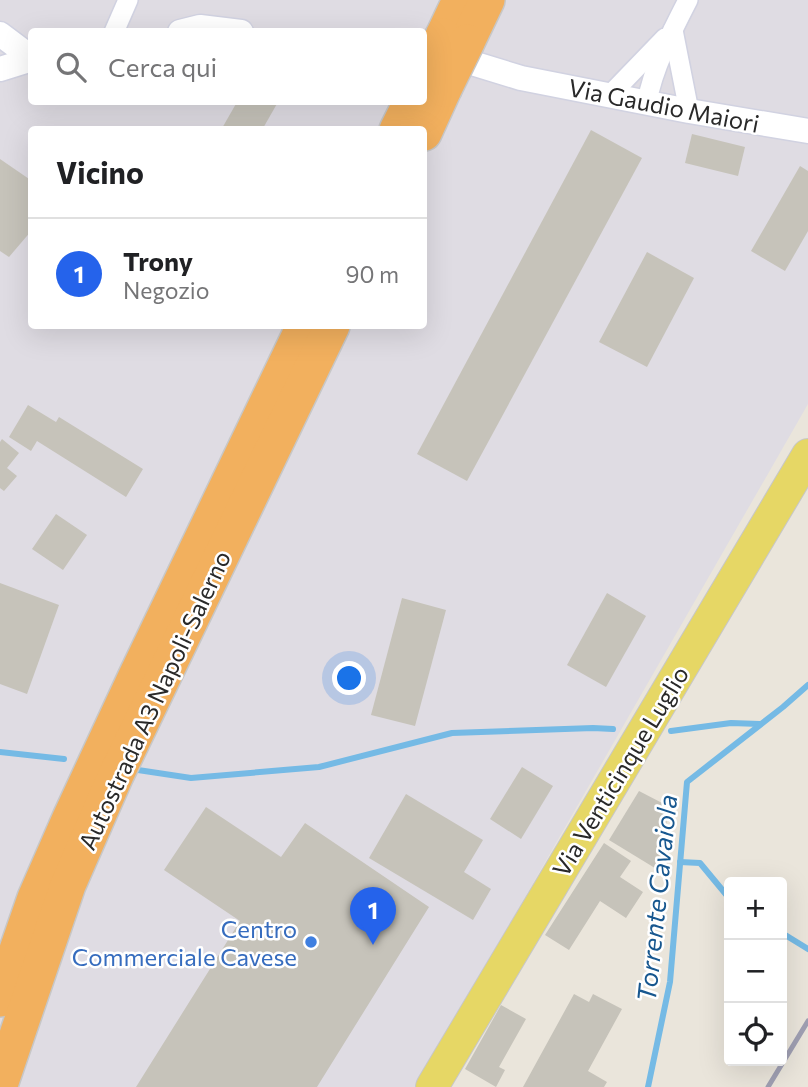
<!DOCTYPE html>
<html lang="it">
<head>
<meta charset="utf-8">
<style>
	body { margin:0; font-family:Commissioner,sans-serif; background:#f6f6f6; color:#202124 }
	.controls { position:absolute; right:21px; bottom:21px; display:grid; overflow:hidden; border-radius:7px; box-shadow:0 7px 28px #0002 }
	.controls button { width:63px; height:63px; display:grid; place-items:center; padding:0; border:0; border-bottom:2px solid #e0e0e0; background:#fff; color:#202124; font:35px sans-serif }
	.you { position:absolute; left:350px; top:679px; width:24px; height:24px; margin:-18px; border:5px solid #fff; border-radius:50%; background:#1a73e8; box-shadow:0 0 0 10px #1a73e833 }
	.badge { display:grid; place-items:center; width:46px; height:46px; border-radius:50%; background:#2563eb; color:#fff; font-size:23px; font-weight:700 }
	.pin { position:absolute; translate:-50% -58px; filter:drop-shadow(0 2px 4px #0008) }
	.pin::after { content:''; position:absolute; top:37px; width:24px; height:21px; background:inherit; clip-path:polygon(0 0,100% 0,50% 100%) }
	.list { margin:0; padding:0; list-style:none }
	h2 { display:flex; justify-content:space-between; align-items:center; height:91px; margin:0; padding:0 28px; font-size:30px }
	h2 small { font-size:23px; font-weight:400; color:#757577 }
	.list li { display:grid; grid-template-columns:46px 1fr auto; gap:21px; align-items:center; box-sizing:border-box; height:112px; padding:0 28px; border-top:2px solid #e0e0e0 }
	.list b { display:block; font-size:26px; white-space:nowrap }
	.list p { margin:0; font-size:23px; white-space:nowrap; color:#757577 }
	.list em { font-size:23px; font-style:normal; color:#757577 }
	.icon { flex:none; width:38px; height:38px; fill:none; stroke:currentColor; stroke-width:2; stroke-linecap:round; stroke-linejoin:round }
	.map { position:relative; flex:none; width:808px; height:1087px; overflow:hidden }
	.search { position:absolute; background:#fff; box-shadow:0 7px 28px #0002; left:28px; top:28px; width:399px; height:77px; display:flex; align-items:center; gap:18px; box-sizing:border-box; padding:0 24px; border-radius:7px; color:#757577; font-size:26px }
	.panel { position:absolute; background:#fff; box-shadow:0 7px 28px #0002; left:28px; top:126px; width:399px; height:203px; border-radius:7px }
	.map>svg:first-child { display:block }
</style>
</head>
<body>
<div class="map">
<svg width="808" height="1087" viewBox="0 0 808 1087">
	<rect width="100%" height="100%" fill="#eae5db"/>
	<!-- industrial -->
	<path fill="#dfdce3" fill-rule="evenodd" d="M 0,0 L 808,0 L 808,404 L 416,1087 L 0,1087 ZM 32,32 L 424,32 L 424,102 L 32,102 ZM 32,130 L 424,130 L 424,326 L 32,326 Z"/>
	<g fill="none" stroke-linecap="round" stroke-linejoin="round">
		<!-- stream -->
		<g stroke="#75bae5" stroke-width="6">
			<polyline points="671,731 731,723 760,724"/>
			<polyline points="0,752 64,759"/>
			<polyline points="138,770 191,778 319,767 452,733 593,728 613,729"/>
			<polyline points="680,862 700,863 729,898"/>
			<polyline points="782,933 808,949"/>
			<polyline points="648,1087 670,982 687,782 783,707 808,685"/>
		</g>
	</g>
	<!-- building -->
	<g fill="#c6c3ba">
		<polygon points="237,102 278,102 262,130 221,130"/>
		<polygon points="591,130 642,158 467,481 417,454"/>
		<polygon points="692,134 745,147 738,176 685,163"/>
		<polygon points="0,159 32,181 32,230 9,257 0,251"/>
		<polygon points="800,166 808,171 808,231 785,271 751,251"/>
		<polygon points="647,252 694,278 647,367 599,342"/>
		<polygon points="28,405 56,422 59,417 143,469 126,497 37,441 31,451 9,437"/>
		<polygon points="2,439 19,453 7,468 17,476 4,491 0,488 0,442"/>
		<polygon points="56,514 87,535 63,570 32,549"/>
		<polygon points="0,583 59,605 27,694 0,684"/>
		<polygon points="607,593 646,616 606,687 567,665"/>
		<polygon points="402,598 446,610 415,726 371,715"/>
		<polygon points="522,767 553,786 521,839 490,819"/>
		<polygon points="639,791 666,805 668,876 609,840"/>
		<polygon points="406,794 483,840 464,872 491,889 473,920 369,858"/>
		<polygon points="206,807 281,857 305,823 429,907 317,1087 136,1087 240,921 164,870"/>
		<polygon points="604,843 631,861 620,877 643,892 626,918 600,901 569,950 545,935"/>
		<polygon points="574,994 589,1002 593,994 622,1009 588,1071 607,1082 604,1087 523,1087"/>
		<polygon points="501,1005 526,1019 499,1067 505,1070 496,1087 465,1069"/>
	</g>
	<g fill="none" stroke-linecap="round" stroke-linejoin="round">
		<defs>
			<g id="minor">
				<polyline points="673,30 689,111"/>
				<polyline points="114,32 128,0"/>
				<polyline points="610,95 665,38"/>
				<path d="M 647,102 C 653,68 672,31 688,0"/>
			</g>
			<g id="tertiary">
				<polyline points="180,32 200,27 241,32"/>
				<polyline points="0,34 32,58"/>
				<polyline points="446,55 521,78 689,111 808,131"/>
				<polyline points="0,69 32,59"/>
			</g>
			<polyline id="primary" points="432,1087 808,455"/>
			<g id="motorway">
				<polyline points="443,36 460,0"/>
				<polyline points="467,42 487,0"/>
				<polyline points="397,130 411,102"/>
				<polyline points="424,133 444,89"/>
				<polyline points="0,999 35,898 70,818 135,678 304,326"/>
				<polyline points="0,1085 68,885 116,775 332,326"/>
			</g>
		</defs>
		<!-- minor casing -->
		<use href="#minor" stroke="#d1d2e1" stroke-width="22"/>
		<!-- tertiary casing -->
		<use href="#tertiary" stroke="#d1d2e1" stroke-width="27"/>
		<!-- primary casing -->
		<use href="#primary" stroke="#c7c7c7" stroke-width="34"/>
		<!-- motorway casing -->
		<use href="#motorway" stroke="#c7c7c7" stroke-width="38"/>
		<!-- minor -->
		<use href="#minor" stroke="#fff" stroke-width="19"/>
		<!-- tertiary -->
		<use href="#tertiary" stroke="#fff" stroke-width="24"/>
		<!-- primary -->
		<use href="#primary" stroke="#e6d765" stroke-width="32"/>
		<!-- motorway -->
		<use href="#motorway" stroke="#f2b05e" stroke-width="35"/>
		<!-- rail -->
		<polyline stroke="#9f9fb2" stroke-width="5" points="768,1087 808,1021"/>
		<defs>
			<g id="motorway-bridge">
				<polyline points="424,75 443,36"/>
				<polyline points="444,89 467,42"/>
			</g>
		</defs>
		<!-- motorway-bridge casing -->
		<use href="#motorway-bridge" stroke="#c7c7c7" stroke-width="38" stroke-linecap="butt"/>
		<!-- motorway-bridge -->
		<use href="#motorway-bridge" stroke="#f2b05e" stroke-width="35"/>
	</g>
	<!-- markers -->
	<circle fill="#3f7fe0" stroke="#fff" stroke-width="2.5" cx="311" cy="942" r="7"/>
	<g text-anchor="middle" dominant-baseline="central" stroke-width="5" stroke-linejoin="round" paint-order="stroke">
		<!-- street labels -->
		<g font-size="24" fill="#292929" stroke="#fff">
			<text transform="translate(664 105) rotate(11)">Via Gaudio Maiori</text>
			<text transform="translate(154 700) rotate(-65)">Autostrada A3 Napoli-Salerno</text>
			<text transform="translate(620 771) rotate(-59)">Via Venticinque Luglio</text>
		</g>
		<!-- shop labels -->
		<g font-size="24" fill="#366cbe" stroke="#fff" text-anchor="end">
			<text x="297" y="928">Centro<tspan x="297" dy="28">Commerciale Cavese</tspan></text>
		</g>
		<!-- water labels -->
		<g font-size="26" font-style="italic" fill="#17578f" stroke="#fff">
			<text transform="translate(656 898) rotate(-84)">Torrente Cavaiola</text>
		</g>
	</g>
</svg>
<div class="controls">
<button>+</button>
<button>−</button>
<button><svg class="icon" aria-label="locate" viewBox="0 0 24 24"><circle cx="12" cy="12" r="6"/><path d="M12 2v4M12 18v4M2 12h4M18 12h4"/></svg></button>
</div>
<div class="you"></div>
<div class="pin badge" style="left:373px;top:945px">1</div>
<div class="search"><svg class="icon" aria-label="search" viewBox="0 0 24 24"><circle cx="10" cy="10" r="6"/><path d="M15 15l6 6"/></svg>Cerca qui</div>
<section class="panel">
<h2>Vicino<small></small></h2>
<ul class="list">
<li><span class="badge">1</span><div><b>Trony</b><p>Negozio</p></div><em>90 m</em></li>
</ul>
</section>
</div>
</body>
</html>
